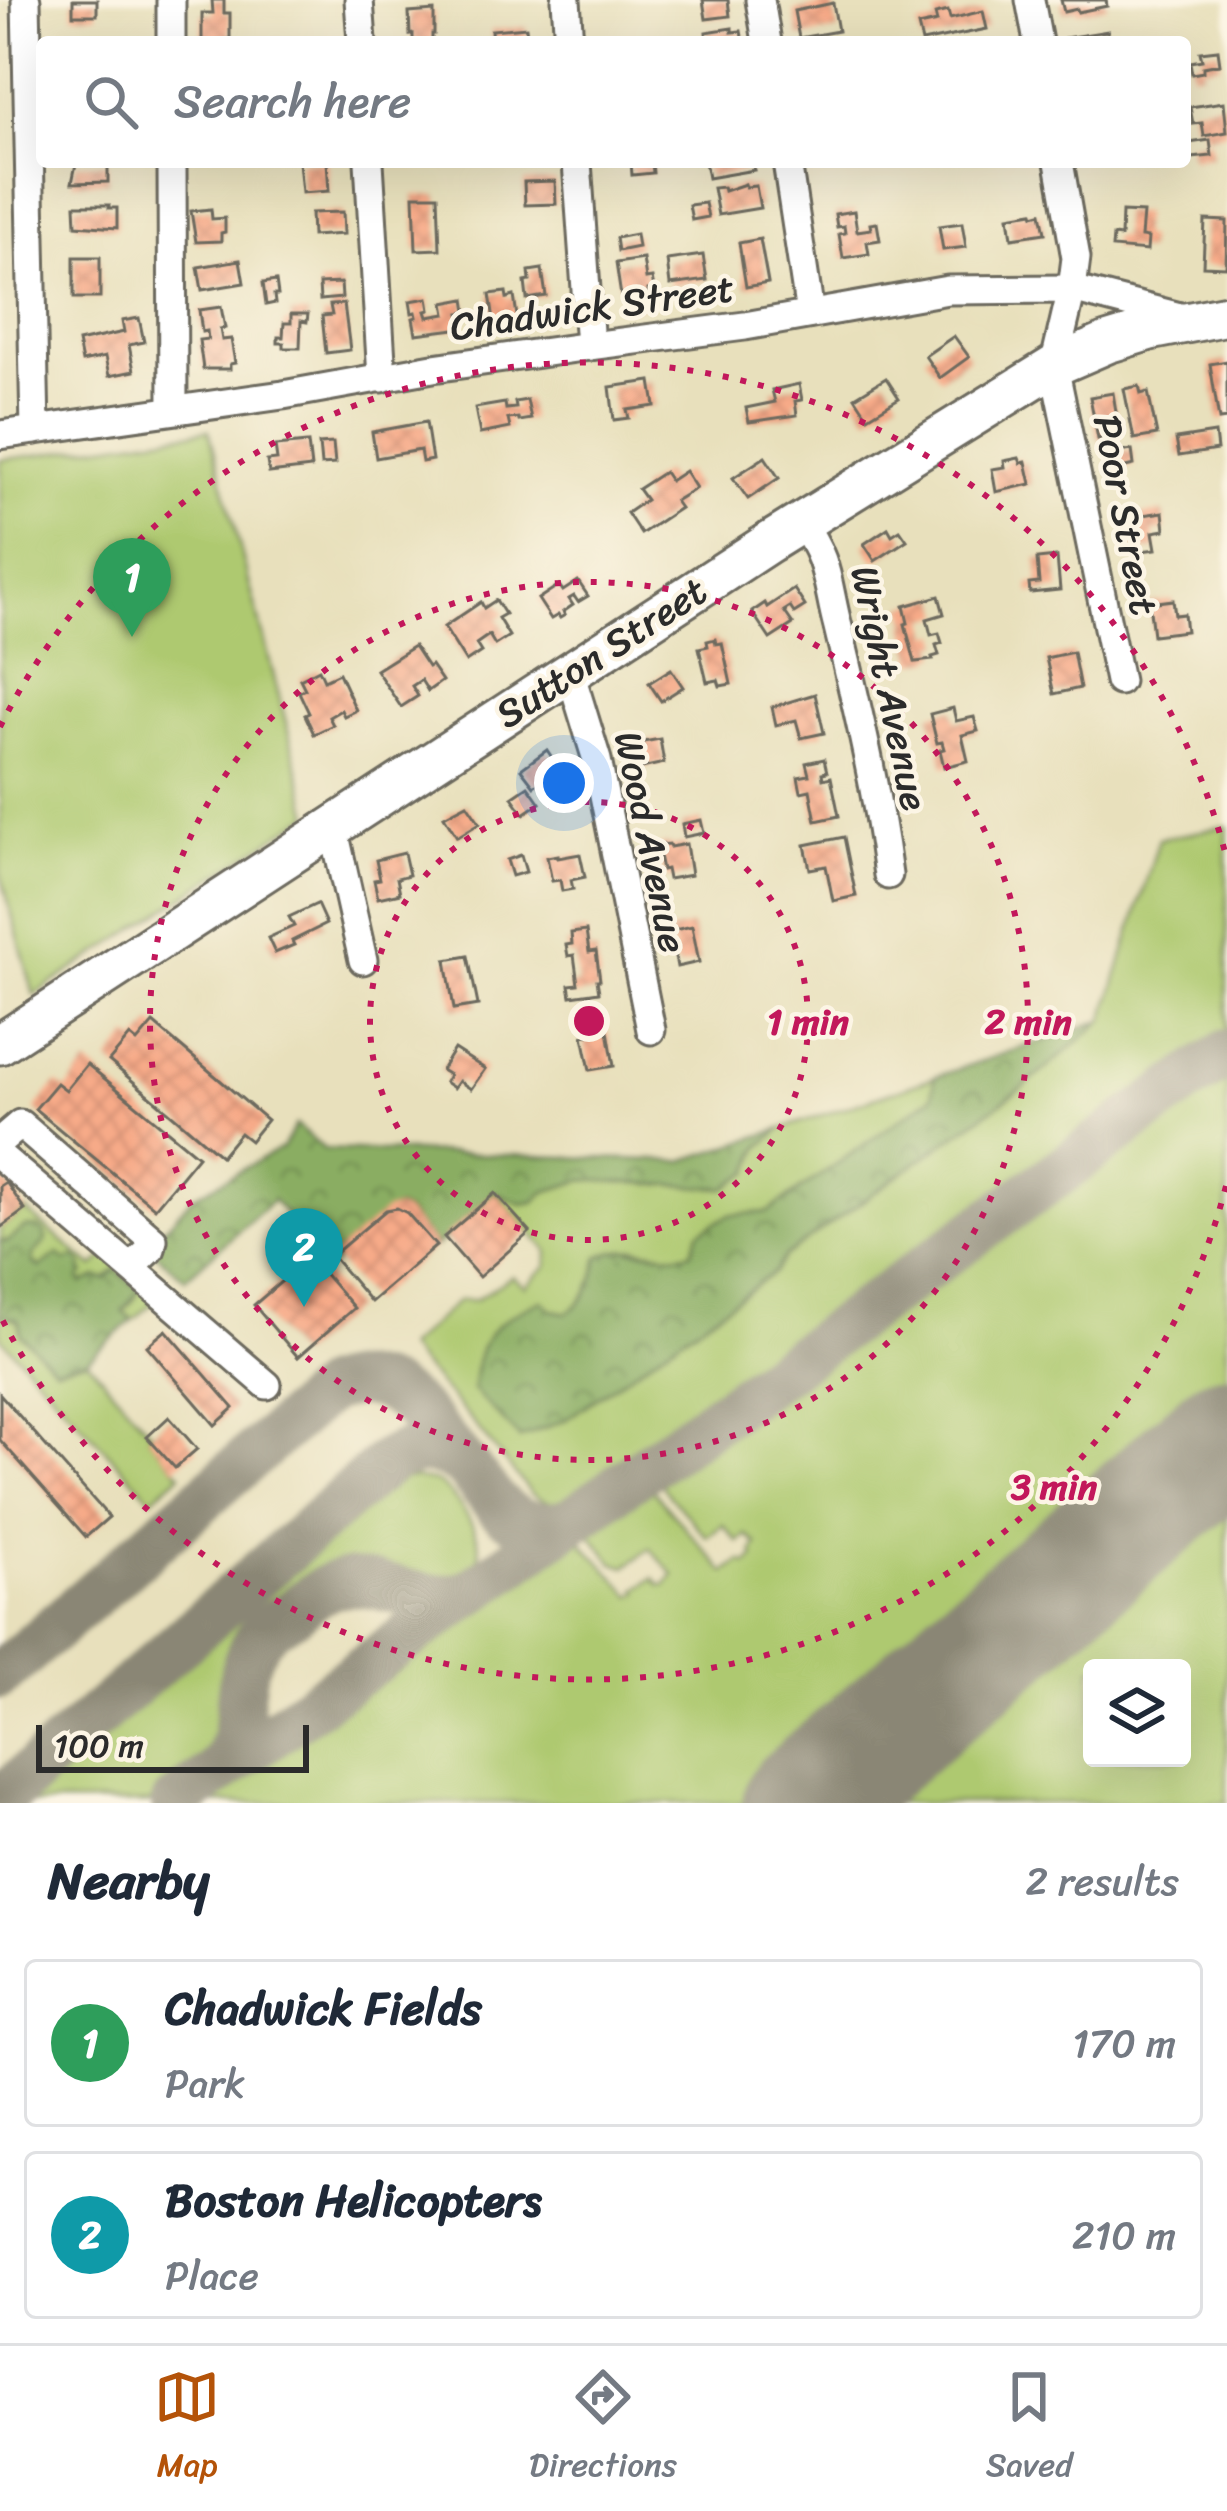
<!DOCTYPE html>
<html lang="en">
<head>
<meta charset="utf-8">
<style>
	body { margin:0; font-family:Sriracha,sans-serif; background:#f6f6f7; color:#1f2937 }
	.controls { position:absolute; right:36px; bottom:36px; display:grid; overflow:hidden; border-radius:12px; box-shadow:0 12px 48px #0002 }
	.controls button { width:108px; height:108px; display:grid; place-items:center; padding:0; border:0; border-bottom:3px solid #e0e1e3; background:#fff; color:#1f2937; font:60px sans-serif }
	.scale { position:absolute; left:36px; bottom:30px; width:273px; box-sizing:border-box; padding-left:12px; border:6px solid #2b2b2b; border-top:0; font-size:33px; line-height:42px; white-space:nowrap; color:#2b2b2b; -webkit-text-stroke:9px #fcf5e5; paint-order:stroke }
	.you { position:absolute; left:564px; top:783px; width:42px; height:42px; margin:-30px; border:9px solid #fff; border-radius:50%; background:#1a73e8; box-shadow:0 0 0 18px #1a73e833 }
	.badge { display:grid; place-items:center; width:78px; height:78px; border-radius:50%; background:#b45309; color:#fff; font-size:39px; font-weight:700 }
	.pin { position:absolute; translate:-50% -99px; filter:drop-shadow(0 3px 6px #0008) }
	.pin::after { content:''; position:absolute; top:63px; width:42px; height:36px; background:inherit; clip-path:polygon(0 0,100% 0,50% 100%) }
	.list { margin:0; padding:0; list-style:none }
	h2 { display:flex; justify-content:space-between; align-items:center; height:156px; margin:0; padding:0 48px; font-size:51px }
	h2 small { font-size:39px; font-weight:400; color:#747a83 }
	.list li { display:grid; grid-template-columns:78px 1fr auto; gap:36px; align-items:center; box-sizing:border-box; height:168px; margin:0 24px 24px; padding:0 24px; border:3px solid #e0e1e3; border-radius:12px }
	.list b { display:block; font-size:45px; white-space:nowrap }
	.list p { margin:0; font-size:39px; white-space:nowrap; color:#747a83 }
	.list em { font-size:39px; font-style:normal; color:#747a83 }
	.icon { flex:none; width:66px; height:66px; fill:none; stroke:currentColor; stroke-width:2; stroke-linecap:round; stroke-linejoin:round }
	.map { position:relative; flex:none; width:1227px; height:1803px; overflow:hidden }
	.search { position:absolute; background:#fff; box-shadow:0 12px 48px #0002; left:36px; right:36px; top:36px; height:132px; display:flex; align-items:center; gap:30px; box-sizing:border-box; padding:0 42px; border-radius:12px; color:#747a83; font-size:45px }
	.sheet { height:540px; background:#fff }
	nav { display:flex; justify-content:space-around; align-items:center; box-sizing:border-box; height:168px; border-top:3px solid #e0e1e3; background:#fff; font-size:33px; color:#747a83 }
	nav a { display:grid; justify-items:center; gap:6px }
	nav .on { color:#b45309 }
	.map>svg:first-child { display:block }
</style>
</head>
<body>
<div class="map">
<svg width="1227" height="1803" viewBox="0 0 1227 1803">
	<defs>
		<pattern id="forest-crowns" width="20" height="18" patternUnits="userSpaceOnUse" patternTransform="scale(3)"><rect width="20" height="18" fill="#8aad62"/><path d="M2 6a3 3 0 1 1 6 0M12 15a3 3 0 1 1 6 0" fill="none" stroke="#718d51"/></pattern>
		<pattern id="building-cross-hatch" width="8" height="8" patternUnits="userSpaceOnUse" patternTransform="scale(3)"><rect width="8" height="8" fill="#f7aa88"/><path d="M0 0l8 8M0 8l8-8" fill="none" stroke="#d49276"/></pattern>
	</defs>
	<rect width="100%" height="100%" fill="#fcf5e5"/>
	<filter id="ink" filterUnits="userSpaceOnUse"><feTurbulence type="fractalNoise" baseFrequency=".00833" numOctaves="2"/><feDisplacementMap in="SourceGraphic" scale="24" xChannelSelector="R" yChannelSelector="G"/><feConvolveMatrix kernelMatrix="1 2 1 2 8 2 1 2 1" color-interpolation-filters="sRGB"/></filter>
	<filter id="wash" filterUnits="userSpaceOnUse"><feTurbulence type="fractalNoise" baseFrequency=".004" numOctaves="4" result="noise"/><feDisplacementMap in="SourceGraphic" scale="48" xChannelSelector="R" yChannelSelector="G"/><feGaussianBlur stdDeviation="2.7" result="paint"/><feColorMatrix in="noise" values="0 0 0 0 0 0 0 0 0 0 0 0 0 0 0 0 0 1.4 0 .05"/><feComposite in="paint" operator="in"/></filter>
	<g filter="url(#wash)">
		<rect width="100%" height="100%" fill="#e8e0bc"/>
		<!-- green -->
		<g fill="#aec970" stroke="#6c7a4e" stroke-width="3" fill-rule="evenodd">
			<polygon points="209,430 310,814 34,995 0,871 0,460"/>
			<path d="M 1227,826 L 1227,1036 L 583,1496 C 565,1508 548,1505 531,1493 L 469,1418 L 406,1348 L 459,1300 L 475,1300 L 512,1276 L 525,1286 L 547,1266 L 548,1251 L 495,1193 L 534,1202 L 545,1192 L 583,1180 L 626,1181 L 750,1172 L 760,1147 L 781,1129 L 935,1077 L 932,1097 L 768,1213 L 728,1215 L 691,1252 L 679,1256 L 634,1248 L 599,1257 C 594,1280 588,1299 568,1313 L 552,1310 L 520,1438 L 565,1420 L 774,1272 L 785,1256 L 1030,1082 L 1104,1020 L 1159,839 Z"/>
			<polygon points="1227,1081 1227,1382 741,1803 202,1803 576,1536 632,1596 639,1592 637,1589 654,1578 660,1585 665,1585 674,1575 650,1548 626,1567 614,1563 586,1529 644,1488 653,1491 725,1573 741,1561 747,1564 755,1557 753,1552 757,1544 746,1535 738,1542 723,1525 707,1537 664,1489 659,1478 1006,1229"/>
			<path d="M 25,1210 L 93,1267 L 112,1250 L 159,1298 L 133,1320 L 123,1312 L 135,1298 C 114,1284 107,1273 82,1283 L 65,1261 L 40,1268 L 33,1263 L 33,1255 L 2,1240 L 0,1241 L 0,1228 Z"/>
			<polygon points="0,1316 15,1318 55,1368 87,1360 151,1433 148,1437 181,1474 152,1499 0,1337"/>
			<path d="M 415,1478 C 417,1479 433,1481 435,1482 C 454,1491 483,1533 479,1555 C 477,1568 465,1578 455,1586 L 332,1565 L 240,1632 L 234,1648 L 214,1757 L 149,1803 L 26,1803 L 393,1486 L 403,1479 Z"/>
			<path d="M 1227,1499 L 1227,1803 L 874,1803 ZM 1092,1668 L 1182,1668 L 1182,1758 L 1092,1758 Z"/>
		</g>
		<!-- forest -->
		<g fill="url(#forest-crowns)" stroke="#5a6c46" stroke-width="3">
			<path d="M 1104,1020 L 1030,1082 L 785,1256 L 774,1272 L 565,1420 L 520,1438 L 473,1390 C 477,1335 494,1321 542,1300 L 552,1310 L 567,1313 C 588,1300 594,1280 599,1257 C 633,1238 659,1262 691,1252 L 699,1232 L 729,1215 L 768,1212 L 932,1097 L 935,1077 Z"/>
			<polygon points="296,1125 324,1149 683,1161 781,1129 760,1147 750,1172 725,1188 583,1180 545,1192 534,1202 522,1204 495,1193 436,1246 407,1213 397,1208 332,1256 336,1261 332,1265 273,1200 185,1279 151,1249 150,1236 168,1225 192,1197 282,1148"/>
			<polygon points="25,1227 38,1228 44,1232 46,1241 33,1255 33,1263 40,1268 58,1254 65,1261 75,1257 82,1264 81,1271 84,1273 79,1279 82,1283 97,1277 105,1279 116,1270 139,1290 123,1311 133,1320 87,1360 55,1368 21,1335 19,1322 16,1318 0,1316 0,1241 7,1242"/>
		</g>
		<g fill="none" stroke-linecap="round" stroke-linejoin="round">
			<!-- taxiway -->
			<g stroke="#8a8674" stroke-width="48">
				<path d="M 0,1675 L 329,1389 C 385,1372 407,1398 441,1438 C 460,1460 478,1482 496,1504 C 517,1525 543,1531 571,1520"/>
				<path d="M 217,1772 C 251,1737 229,1679 257,1641 C 265,1628 280,1620 293,1612 C 305,1603 317,1591 332,1586 C 374,1572 426,1611 469,1593"/>
				<path d="M 0,1800 L 387,1462 C 415,1445 442,1448 467,1468"/>
				<polyline points="175,1803 1227,1053"/>
			</g>
			<!-- runway -->
			<polyline stroke="#8a8674" stroke-width="123" points="804,1803 1227,1437"/>
		</g>
		<g id="blocks">
			<!-- building -->
			<g fill="url(#building-cross-hatch)">
				<rect x="73" y="0" width="24" height="15"/>
				<polygon points="212,0 224,0 224,13 230,13 230,40 202,42 202,13 213,13"/>
				<polygon points="703,0 728,0 730,16 706,19"/>
				<polygon points="1061,0 1106,0 1107,6 1078,12 1077,9 1064,12"/>
				<polygon points="833,3 838,31 799,38 794,11"/>
				<polygon points="434,11 434,34 432,34 432,42 413,42 413,34 410,35 409,13"/>
				<polygon points="948,11 950,19 983,11 987,29 922,42 918,26 937,22 935,14"/>
				<polygon points="526,27 528,42 492,42 491,30"/>
				<polygon points="732,28 732,32 741,31 743,42 707,42 706,32"/>
				<polygon points="1108,31 1109,42 1066,42 1065,38"/>
				<polygon points="1218,50 1220,64 1203,67 1203,72 1192,74 1190,62 1202,60 1200,52"/>
				<polygon points="1224,102 1227,132 1204,136 1202,123 1193,124 1190,107"/>
				<polygon points="1210,140 1212,156 1191,158 1189,143"/>
				<polygon points="299,162 327,162 329,191 302,193"/>
				<polygon points="631,162 652,162 653,173 632,175"/>
				<polygon points="705,162 752,162 754,170 708,178"/>
				<polygon points="108,163 108,182 72,183 76,164"/>
				<polygon points="555,181 556,204 525,205 524,182"/>
				<polygon points="745,184 746,187 756,186 760,208 718,215 713,188 723,187 724,191"/>
				<polygon points="414,195 438,195 440,249 416,250"/>
				<polygon points="705,203 708,217 692,220 689,205"/>
				<polygon points="75,205 109,205 109,208 117,208 117,228 76,225"/>
				<polygon points="211,209 212,219 225,218 225,232 221,233 221,241 196,242 191,211"/>
				<polygon points="854,211 857,231 871,229 870,224 877,223 880,240 867,242 869,254 843,258 839,234 845,233 844,226 837,227 835,214"/>
				<polygon points="343,212 344,234 312,236 311,213"/>
				<polygon points="1033,212 1034,215 1041,213 1045,233 1012,238 1009,216"/>
				<polygon points="1122,212 1143,213 1141,237 1148,238 1147,251 1112,248 1113,236 1121,237"/>
				<polygon points="1205,220 1227,221 1226,267 1203,266"/>
				<polygon points="962,223 966,247 943,250 939,226"/>
				<polygon points="636,234 638,247 618,251 616,238"/>
				<polygon points="760,239 768,283 746,287 739,243"/>
				<polygon points="703,255 707,280 670,285 667,260"/>
				<rect x="74" y="257" width="26" height="41"/>
				<polygon points="643,259 646,279 652,278 654,289 648,290 649,299 641,300 642,306 632,308 631,301 622,303 616,263"/>
				<polygon points="240,260 244,283 202,290 198,267"/>
				<polygon points="542,269 546,296 527,299 525,282 530,281 529,271"/>
				<polygon points="276,281 278,295 274,295 275,303 266,305 263,283"/>
				<polygon points="341,283 342,298 320,300 319,284"/>
				<polygon points="506,292 507,298 514,296 518,323 495,326 490,294"/>
				<polygon points="428,298 430,310 426,311 428,317 446,314 444,303 465,299 467,312 460,313 463,328 416,334 413,318 417,317 416,312 412,313 410,301"/>
				<polygon points="344,304 350,350 326,353 322,316 332,315 330,305"/>
				<polygon points="221,307 225,328 220,329 222,340 231,339 235,363 230,364 230,369 203,369 199,340 208,339 207,331 202,332 199,310"/>
				<polygon points="291,314 308,314 307,322 301,321 300,348 284,348 284,343 278,343 278,337 283,337 284,323 291,323"/>
				<polygon points="139,318 144,342 129,345 134,371 109,376 105,357 82,362 78,342 124,332 122,321"/>
				<polygon points="954,336 969,357 940,378 925,356"/>
				<polygon points="1227,361 1227,419 1219,420 1210,364"/>
				<polygon points="886,378 899,398 868,417 855,397"/>
				<polygon points="651,381 655,406 627,410 629,418 614,420 610,387"/>
				<polygon points="799,384 802,400 795,401 797,415 749,422 746,408 775,402 772,390"/>
				<polygon points="1139,386 1141,394 1148,392 1157,435 1134,439 1124,389"/>
				<polygon points="1113,393 1119,430 1112,432 1113,436 1098,439 1090,397"/>
				<polygon points="527,400 531,419 519,421 518,418 508,419 510,428 480,434 475,408 505,403 506,409 516,408 515,402"/>
				<polygon points="426,422 432,460 422,462 420,450 376,458 372,432"/>
				<polygon points="1215,433 1217,450 1179,456 1176,439"/>
				<polygon points="308,443 311,468 269,473 267,461 277,460 275,446"/>
				<polygon points="333,443 335,464 321,465 319,444"/>
				<polygon points="1132,450 1134,465 1117,469 1114,453"/>
				<polygon points="765,457 779,478 748,499 733,478"/>
				<polygon points="1019,458 1021,463 1026,462 1031,484 996,492 992,469 1005,467 1004,461"/>
				<polygon points="685,471 696,488 675,501 680,508 641,534 627,513 646,500 638,489 664,472 670,481"/>
				<polygon points="1163,512 1165,530 1153,532 1156,549 1134,552 1129,517"/>
				<polygon points="888,528 892,535 900,530 907,540 875,561 864,544"/>
				<polygon points="1057,557 1060,590 1030,593 1029,584 1039,583 1037,559"/>
				<polygon points="578,581 588,596 578,602 574,596 569,599 573,605 563,612 565,615 560,618 558,615 551,619 538,599 559,585 563,591"/>
				<polygon points="794,589 805,606 794,613 790,607 784,611 793,624 770,639 752,612 765,603 767,607"/>
				<polygon points="939,596 944,614 927,619 931,635 939,633 942,643 936,645 939,655 932,657 933,660 915,662 905,624 908,623 904,606"/>
				<polygon points="496,600 505,614 498,618 509,636 495,645 489,635 476,644 481,652 466,662 444,627 481,602 484,608"/>
				<polygon points="1173,600 1175,615 1184,614 1186,631 1153,635 1149,603"/>
				<polygon points="715,639 716,644 722,643 731,684 720,686 718,680 707,682 699,648 708,646 707,641"/>
				<polygon points="414,646 428,667 431,665 442,681 428,691 421,680 412,686 418,696 401,707 376,670"/>
				<polygon points="1073,652 1080,688 1054,694 1046,658"/>
				<polygon points="319,669 324,680 339,673 356,710 344,716 341,710 329,717 333,725 314,734 305,715 309,713 299,692 305,689 300,679"/>
				<polygon points="671,669 683,687 661,701 649,683"/>
				<polygon points="815,694 824,733 801,738 796,720 776,725 772,707"/>
				<polygon points="953,708 956,721 974,717 978,731 962,735 968,761 944,767 940,750 944,749 942,742 937,743 930,714"/>
				<polygon points="660,739 664,763 642,768 641,759 636,760 635,753 640,752 638,743"/>
				<polygon points="547,750 559,768 534,786 521,769"/>
				<polygon points="824,759 827,772 822,773 823,779 831,777 839,816 816,821 810,790 801,792 798,777 809,775 806,763"/>
				<polygon points="528,786 540,803 524,814 512,797"/>
				<polygon points="467,804 480,823 457,837 444,816"/>
				<polygon points="701,820 704,833 684,837 682,824"/>
				<polygon points="844,837 856,896 833,901 826,866 810,869 805,845"/>
				<polygon points="669,844 670,847 686,844 691,875 668,879 666,869 662,870 658,850 661,849 660,845"/>
				<polygon points="404,853 409,875 397,878 400,893 378,898 374,880 380,879 376,860"/>
				<polygon points="580,854 585,877 571,880 573,889 562,891 560,880 552,881 547,857 558,855 558,858"/>
				<polygon points="521,855 526,872 512,876 507,860"/>
				<polygon points="317,904 326,924 292,941 294,945 275,953 268,938 294,926 289,917"/>
				<polygon points="692,926 699,962 677,967 670,931"/>
				<polygon points="586,931 589,952 596,951 600,980 597,980 599,992 571,996 569,985 578,984 574,955 568,956 566,945 572,944 571,933"/>
				<polygon points="468,956 478,1005 454,1009 446,960"/>
				<polygon points="153,1023 267,1120 250,1141 240,1133 221,1156 109,1061 130,1036 137,1042"/>
				<polygon points="608,1031 614,1066 590,1070 583,1036"/>
				<polygon points="454,1049 485,1069 471,1089 459,1081 454,1088 445,1082 449,1075 441,1070"/>
				<polygon points="87,1064 198,1156 155,1208 35,1109 57,1083 66,1090"/>
				<polygon points="6,1182 25,1210 0,1228 0,1186"/>
				<polygon points="495,1193 530,1232 479,1277 444,1237"/>
				<polygon points="397,1208 407,1213 436,1246 371,1302 332,1256 386,1210"/>
				<polygon points="310,1257 354,1308 298,1357 254,1305"/>
				<polygon points="166,1330 234,1408 215,1425 147,1346"/>
				<polygon points="0,1394 109,1517 86,1537 0,1440"/>
				<polygon points="169,1417 197,1449 175,1468 147,1437"/>
			</g>
		</g>
	</g>
	<g filter="url(#ink)">
		<use href="#blocks" fill-opacity="0" stroke="#6d6a5e" stroke-width="3"/>
		<g fill="none" stroke-linecap="round" stroke-linejoin="round">
			<defs>
				<g id="minor">
					<polyline points="26,0 35,430"/>
					<polyline points="171,0 171,42"/>
					<polyline points="359,0 362,42"/>
					<polyline points="566,0 569,42"/>
					<polyline points="760,0 767,42"/>
					<polyline points="1030,0 1038,42"/>
					<polyline points="172,162 173,409"/>
					<polyline points="369,162 382,378"/>
					<polyline points="577,162 590,346"/>
					<polyline points="787,162 810,314"/>
					<polyline points="1059,162 1076,258 1072,289 1054,366 1119,681"/>
					<polyline points="0,435 283,395 433,368 590,346 745,326 948,290 1072,289 1184,318"/>
					<path d="M 801,523 C 829,558 827,586 838,627 C 858,710 877,791 888,875"/>
					<polyline points="570,672 597,760 651,1030"/>
					<polyline points="333,826 363,960"/>
					<polyline points="0,1141 20,1124 153,1240 151,1249 132,1267"/>
					<polyline points="0,1156 267,1385"/>
				</g>
				<polyline id="highway" points="0,1044 770,542 1054,366 1107,343 1150,330 1227,315"/>
			</defs>
			<!-- minor casing -->
			<use href="#minor" stroke="#6d6a5e" stroke-width="33"/>
			<!-- highway casing -->
			<use href="#highway" stroke="#6d6a5e" stroke-width="45"/>
			<!-- minor -->
			<use href="#minor" stroke="#fff" stroke-width="27"/>
			<!-- highway -->
			<use href="#highway" stroke="#fff" stroke-width="39"/>
		</g>
	</g>
	<!-- distance rings -->
	<g fill="none" stroke="#c2185b" stroke-width="6" stroke-dasharray="6 12">
		<circle cx="589" cy="1021" r="219"/>
		<circle cx="589" cy="1021" r="439"/>
		<path d="M1226 1186A658 658 0 0 1 0 1315M0 727A658 658 0 0 1 1226 856"/>
	</g>
	<g text-anchor="middle" dominant-baseline="central" stroke-width="9" stroke-linejoin="round" paint-order="stroke">
		<!-- street labels -->
		<g font-size="39" fill="#2b2b2b" stroke="#fcf5e5">
			<text transform="translate(592 307) rotate(-8)">Chadwick Street</text>
			<text transform="translate(1126 515) rotate(79)">Poor Street</text>
			<text transform="translate(601 652) rotate(-33)">Sutton Street</text>
			<text transform="translate(890 688) rotate(78)">Wright Avenue</text>
			<text transform="translate(651 842) rotate(78)">Wood Avenue</text>
		</g>
	</g>
	<circle cx="589" cy="1021" r="18" fill="#c2185b" stroke="#fcf5e5" stroke-width="6"/>
	<g font-size="36" text-anchor="middle" font-weight="bold" fill="#c2185b" stroke="#fcf5e5" stroke-width="9" stroke-linejoin="round" paint-order="stroke">
		<text x="808" y="1034">1 min</text>
		<text x="1028" y="1034">2 min</text>
		<text x="1054" y="1499">3 min</text>
	</g>
</svg>
<div class="controls">
<button><svg class="icon" aria-label="layers" viewBox="0 0 24 24"><path d="M12 4l9 5-9 5-9-5zM3 14l9 5 9-5"/></svg></button>
</div>
<div class="scale">100 m</div>
<div class="you"></div>
<div class="pin badge" style="left:132px;top:637px;background:#2e9e5b">1</div>
<div class="pin badge" style="left:304px;top:1307px;background:#0f9aa8">2</div>
<div class="search"><svg class="icon" aria-label="search" viewBox="0 0 24 24"><circle cx="10" cy="10" r="6"/><path d="M15 15l6 6"/></svg>Search here</div>
</div>
<section class="sheet">
<h2>Nearby<small>2 results</small></h2>
<ul class="list">
<li><span class="badge" style="background:#2e9e5b">1</span><div><b>Chadwick Fields</b><p>Park</p></div><em>170 m</em></li>
<li><span class="badge" style="background:#0f9aa8">2</span><div><b>Boston Helicopters</b><p>Place</p></div><em>210 m</em></li>
</ul>
</section>
<nav>
<a class="on"><svg class="icon" aria-label="map" viewBox="0 0 24 24"><path d="M3 6l6-2 6 2 6-2v14l-6 2-6-2-6 2zM9 4v14M15 6v14"/></svg>Map</a>
<a><svg class="icon" aria-label="directions" viewBox="0 0 24 24"><path d="M12 3l9 9-9 9-9-9zM9 14v-3h6M13 9l2 2-2 2"/></svg>Directions</a>
<a><svg class="icon" aria-label="saved" viewBox="0 0 24 24"><path d="M7 4h10v16l-5-4-5 4z"/></svg>Saved</a>
</nav>
</body>
</html>
